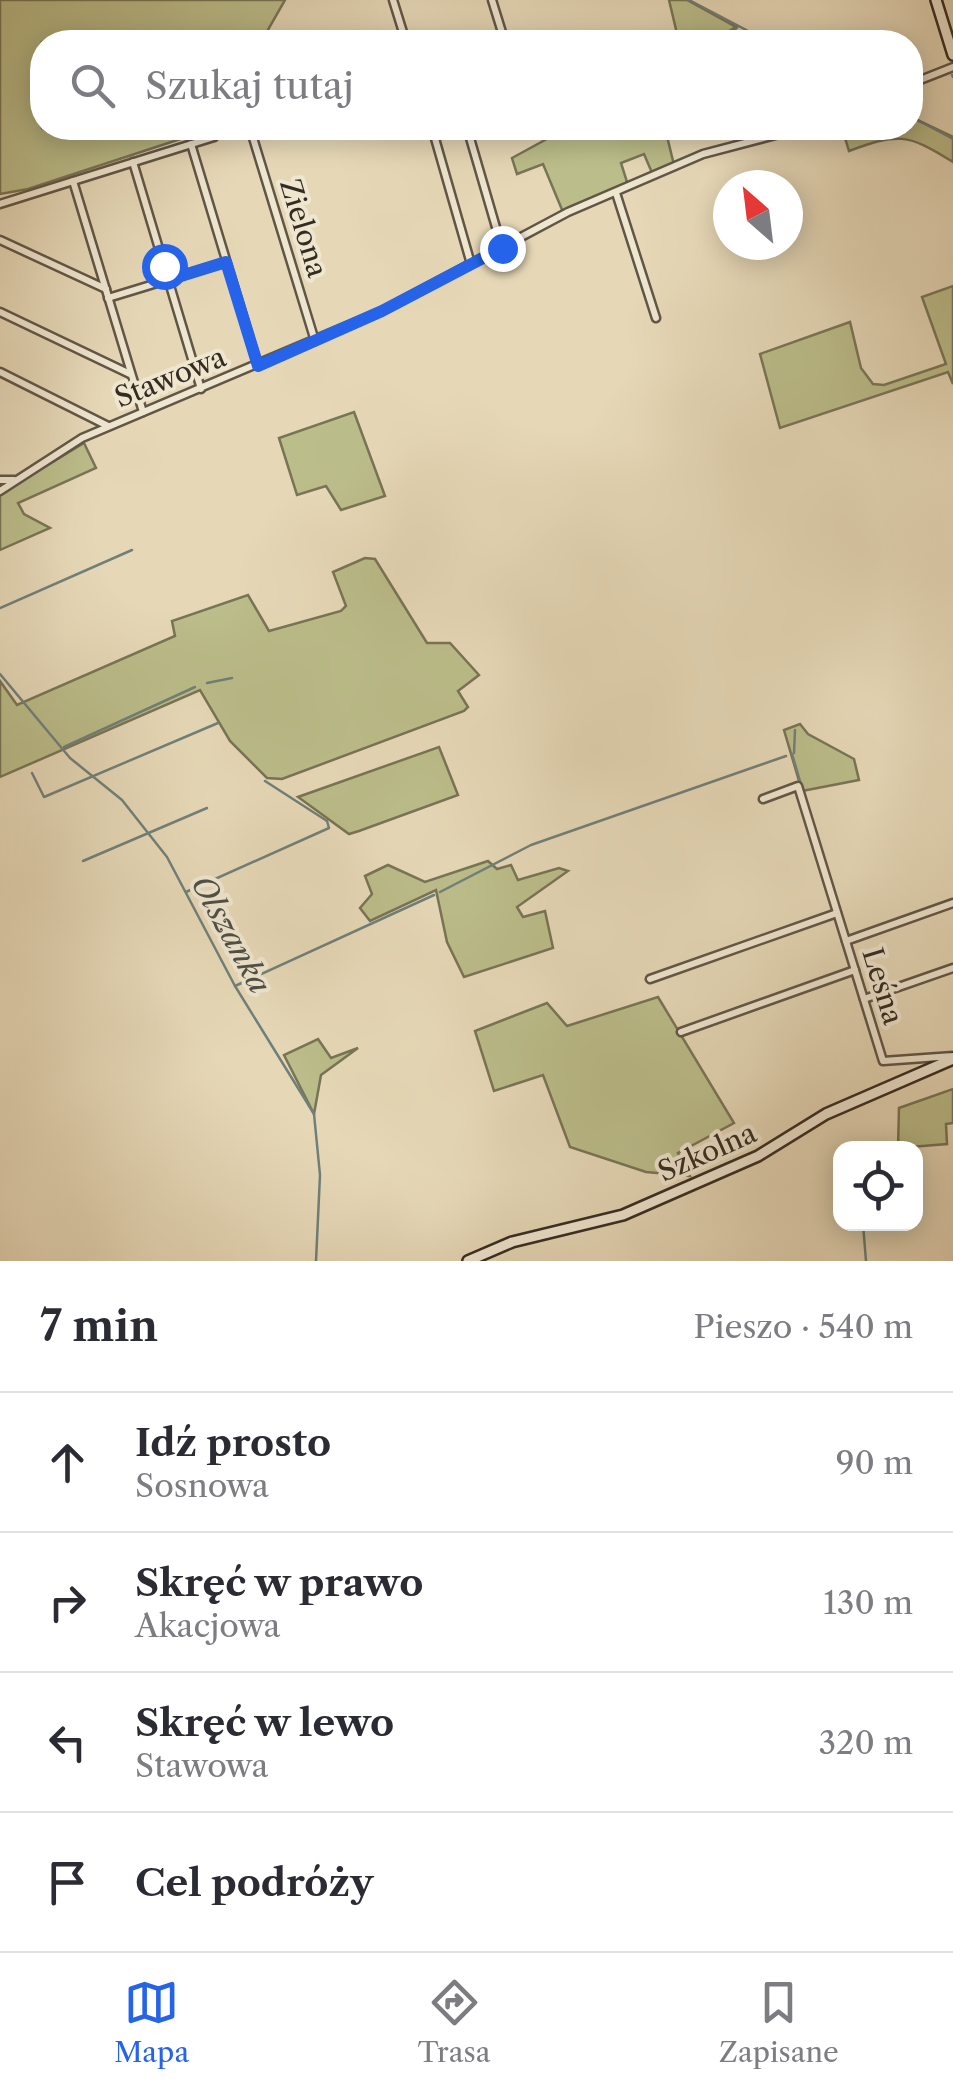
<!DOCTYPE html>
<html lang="pl">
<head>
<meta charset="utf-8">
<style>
	body { margin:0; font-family:"Libre Caslon Text",serif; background:#f2f2f3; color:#2b2b33 }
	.controls { position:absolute; right:30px; bottom:30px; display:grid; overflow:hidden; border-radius:20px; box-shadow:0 5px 25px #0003 }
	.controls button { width:90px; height:90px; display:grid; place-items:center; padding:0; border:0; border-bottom:2px solid #e1e1e2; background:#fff; color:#2b2b33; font:50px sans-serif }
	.compass { position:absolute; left:713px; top:170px; width:90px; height:90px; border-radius:50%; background:#fff; box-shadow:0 5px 25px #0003; rotate:332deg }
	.stop { position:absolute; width:30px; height:30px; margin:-22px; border:8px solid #2563eb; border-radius:50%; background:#fff }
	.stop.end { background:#2563eb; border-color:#fff; box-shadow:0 2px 10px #0008 }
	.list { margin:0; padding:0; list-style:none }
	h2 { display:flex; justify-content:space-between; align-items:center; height:130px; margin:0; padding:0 40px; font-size:42px }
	h2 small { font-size:32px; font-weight:400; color:#7c7c81 }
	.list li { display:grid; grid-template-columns:65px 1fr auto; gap:30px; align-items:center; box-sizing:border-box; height:140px; padding:0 40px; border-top:2px solid #e1e1e2 }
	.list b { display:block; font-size:38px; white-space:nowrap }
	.list p { margin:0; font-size:32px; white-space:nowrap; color:#7c7c81 }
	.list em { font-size:32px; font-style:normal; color:#7c7c81 }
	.icon { flex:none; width:55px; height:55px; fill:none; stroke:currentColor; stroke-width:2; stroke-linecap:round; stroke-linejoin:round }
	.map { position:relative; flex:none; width:953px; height:1261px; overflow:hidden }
	.search { position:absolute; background:#fff; box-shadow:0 5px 25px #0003; left:30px; right:30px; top:30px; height:110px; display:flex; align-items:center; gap:25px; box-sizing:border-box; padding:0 35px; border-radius:40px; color:#7c7c81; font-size:38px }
	.sheet { height:690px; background:#fff }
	nav { display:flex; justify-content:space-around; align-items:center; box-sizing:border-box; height:140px; border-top:2px solid #e1e1e2; background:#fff; font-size:28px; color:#7c7c81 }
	nav a { display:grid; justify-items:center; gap:5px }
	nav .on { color:#2563eb }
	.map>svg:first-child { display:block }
</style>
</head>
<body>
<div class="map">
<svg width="953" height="1261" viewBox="0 0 953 1261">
	<rect width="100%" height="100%" fill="#e6d8b7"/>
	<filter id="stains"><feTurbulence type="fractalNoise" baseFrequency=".002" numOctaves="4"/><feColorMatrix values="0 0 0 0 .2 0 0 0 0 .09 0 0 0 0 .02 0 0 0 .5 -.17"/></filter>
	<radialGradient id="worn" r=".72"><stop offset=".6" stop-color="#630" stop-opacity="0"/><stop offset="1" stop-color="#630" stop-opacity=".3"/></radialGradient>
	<!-- green -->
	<g fill="#bbbd8a" stroke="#787456" stroke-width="2.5">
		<polygon points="0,0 285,0 261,42 42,42 42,128 214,128 28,189 0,194"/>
		<polygon points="669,0 687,0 736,27 710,42 679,42"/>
		<path d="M 911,117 L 953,137 L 953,162 C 907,133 898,133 849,151 L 842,128 L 910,128 Z"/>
		<polygon points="567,128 665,128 674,165 653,175 644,154 621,163 628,185 563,212 543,164 517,174 512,158"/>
		<polygon points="953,286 953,384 948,372 780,428 760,354 850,322 861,368 873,384 884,385 946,364 922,297"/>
		<polygon points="354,412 385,496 341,510 326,486 297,495 279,438"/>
		<polygon points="84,443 96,468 18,503 24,514 50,528 0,550 0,494"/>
		<polygon points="365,558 375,559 427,643 450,643 479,675 458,691 468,707 464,711 282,779 267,778 230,741 200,690 0,777 0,681 17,705 175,636 172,621 248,595 269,631 341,611 346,606 333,572"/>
		<polygon points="800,724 808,734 854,759 859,780 802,791 784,730"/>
		<polygon points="439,747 458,795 359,831 349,834 298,797"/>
		<polygon points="488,861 497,869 511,865 518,880 559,868 568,871 517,907 523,917 545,911 553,948 464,977 447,942 436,890 370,921 360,908 372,894 365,876 388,865 425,882"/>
		<polygon points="658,997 734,1123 678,1153 690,1176 646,1172 570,1147 543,1075 494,1091 475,1031 547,1003 567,1026"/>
		<polygon points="318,1039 331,1058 358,1048 321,1075 314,1114 284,1055"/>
		<polygon points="953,1089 953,1123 946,1124 947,1144 898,1148 899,1108"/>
	</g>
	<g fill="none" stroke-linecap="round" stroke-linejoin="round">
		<!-- stream -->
		<g stroke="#708079" stroke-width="2.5">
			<polyline points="689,0 769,42"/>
			<polyline points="713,42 737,28"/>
			<polyline points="952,75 953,77"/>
			<polyline points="910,116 953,139"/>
			<polyline points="554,134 565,128"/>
			<polyline points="0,608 132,550"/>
			<polyline points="0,674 70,758 122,800 167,857 235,986 314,1114 320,1175 316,1261"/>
			<polyline points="207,683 232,678"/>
			<polyline points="64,747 195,687"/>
			<polyline points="794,753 795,730"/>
			<polyline points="792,754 800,781"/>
			<polyline points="32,773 44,797 218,723"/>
			<polyline points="83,861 207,808"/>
			<polyline points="186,892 329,828 327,821 265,781"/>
			<polyline points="440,892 531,845 786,756"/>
			<polyline points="235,986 434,895"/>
			<polyline points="863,1224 866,1261"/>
		</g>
		<defs>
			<g id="street">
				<polyline points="393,0 406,42"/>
				<polyline points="492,0 505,42"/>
				<polyline points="910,84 953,67"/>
				<polyline points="250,128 315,341"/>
				<polyline points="432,128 471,264"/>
				<polyline points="470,138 502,248"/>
				<polyline points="191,144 258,366"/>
				<polyline points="133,162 201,389"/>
				<polyline points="73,181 143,412"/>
				<polyline points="616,193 656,318"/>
				<polyline points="0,204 214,137 221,128"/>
				<polyline points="0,240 106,289"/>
				<polyline points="108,298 226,262"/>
				<polyline points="0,312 130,374"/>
				<polyline points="0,372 108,426"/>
				<polyline points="0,480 14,480"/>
				<polyline points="0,491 82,438 382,311 568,212 703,154 802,128"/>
				<polyline points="763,799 798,786 883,1061 953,1056"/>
				<polyline points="846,941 953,903"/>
				<polyline points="650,979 837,913"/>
				<polyline points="864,999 953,968"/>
				<polyline points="681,1032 855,970"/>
			</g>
			<g id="secondary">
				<polyline points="936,0 953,55"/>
				<polyline points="468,1261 512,1242 623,1215 758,1156 826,1114 953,1059"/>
			</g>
		</defs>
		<!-- street casing -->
		<use href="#street" stroke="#615646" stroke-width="11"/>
		<!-- secondary casing -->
		<use href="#secondary" stroke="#352b21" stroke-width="14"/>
		<!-- street -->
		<use href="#street" stroke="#efe6d0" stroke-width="6"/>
		<!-- secondary -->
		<use href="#secondary" stroke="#efe6d0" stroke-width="9"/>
	</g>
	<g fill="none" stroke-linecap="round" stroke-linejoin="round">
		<!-- route -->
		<polyline stroke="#2563eb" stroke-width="12" points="164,266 168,280 226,262 258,366 382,311 502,248"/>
	</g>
	<g text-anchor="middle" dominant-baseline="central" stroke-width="8" stroke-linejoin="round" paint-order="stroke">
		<!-- street labels -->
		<g font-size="28" fill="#352b21" stroke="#efe6d0">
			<text transform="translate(304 228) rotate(73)">Zielona</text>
			<text transform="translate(170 377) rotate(-22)">Stawowa</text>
			<text transform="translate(883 986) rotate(73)">Leśna</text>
			<text transform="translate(707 1152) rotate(-24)">Szkolna</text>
		</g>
		<!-- water labels -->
		<g font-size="30" font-style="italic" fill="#4e4e46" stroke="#efe6d0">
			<text transform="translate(231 934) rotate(61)">Olszanka</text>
		</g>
	</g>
	<rect width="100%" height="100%" filter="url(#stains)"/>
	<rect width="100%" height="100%" fill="url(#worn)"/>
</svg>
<div class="controls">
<button><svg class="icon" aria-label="locate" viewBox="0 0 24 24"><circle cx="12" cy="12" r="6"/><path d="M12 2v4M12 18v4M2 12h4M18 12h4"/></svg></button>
</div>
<svg class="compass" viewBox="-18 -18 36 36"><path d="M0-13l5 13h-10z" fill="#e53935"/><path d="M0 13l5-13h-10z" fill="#7c7c81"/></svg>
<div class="stop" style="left:164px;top:266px"></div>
<div class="stop end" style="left:502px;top:248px"></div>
<div class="search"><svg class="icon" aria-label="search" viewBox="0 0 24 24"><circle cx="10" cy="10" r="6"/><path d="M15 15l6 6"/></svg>Szukaj tutaj</div>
</div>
<section class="sheet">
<h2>7 min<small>Pieszo · 540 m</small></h2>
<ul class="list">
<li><svg class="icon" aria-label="ahead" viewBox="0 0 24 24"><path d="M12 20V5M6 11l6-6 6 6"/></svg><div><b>Idź prosto</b><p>Sosnowa</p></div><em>90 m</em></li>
<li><svg class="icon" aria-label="right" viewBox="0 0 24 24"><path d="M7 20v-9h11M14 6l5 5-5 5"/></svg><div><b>Skręć w prawo</b><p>Akacjowa</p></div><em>130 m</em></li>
<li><svg class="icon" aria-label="left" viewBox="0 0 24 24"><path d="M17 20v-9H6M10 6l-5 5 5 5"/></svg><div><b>Skręć w lewo</b><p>Stawowa</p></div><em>320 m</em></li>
<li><svg class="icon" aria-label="arrive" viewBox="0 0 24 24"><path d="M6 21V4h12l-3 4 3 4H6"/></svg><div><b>Cel podróży</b></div></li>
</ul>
</section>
<nav>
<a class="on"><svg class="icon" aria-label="map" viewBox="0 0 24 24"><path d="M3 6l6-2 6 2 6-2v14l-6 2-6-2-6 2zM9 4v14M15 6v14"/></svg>Mapa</a>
<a><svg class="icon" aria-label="directions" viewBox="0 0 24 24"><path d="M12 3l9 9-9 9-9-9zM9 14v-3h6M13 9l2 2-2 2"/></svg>Trasa</a>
<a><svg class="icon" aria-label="saved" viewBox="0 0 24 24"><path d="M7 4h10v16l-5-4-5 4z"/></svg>Zapisane</a>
</nav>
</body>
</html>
